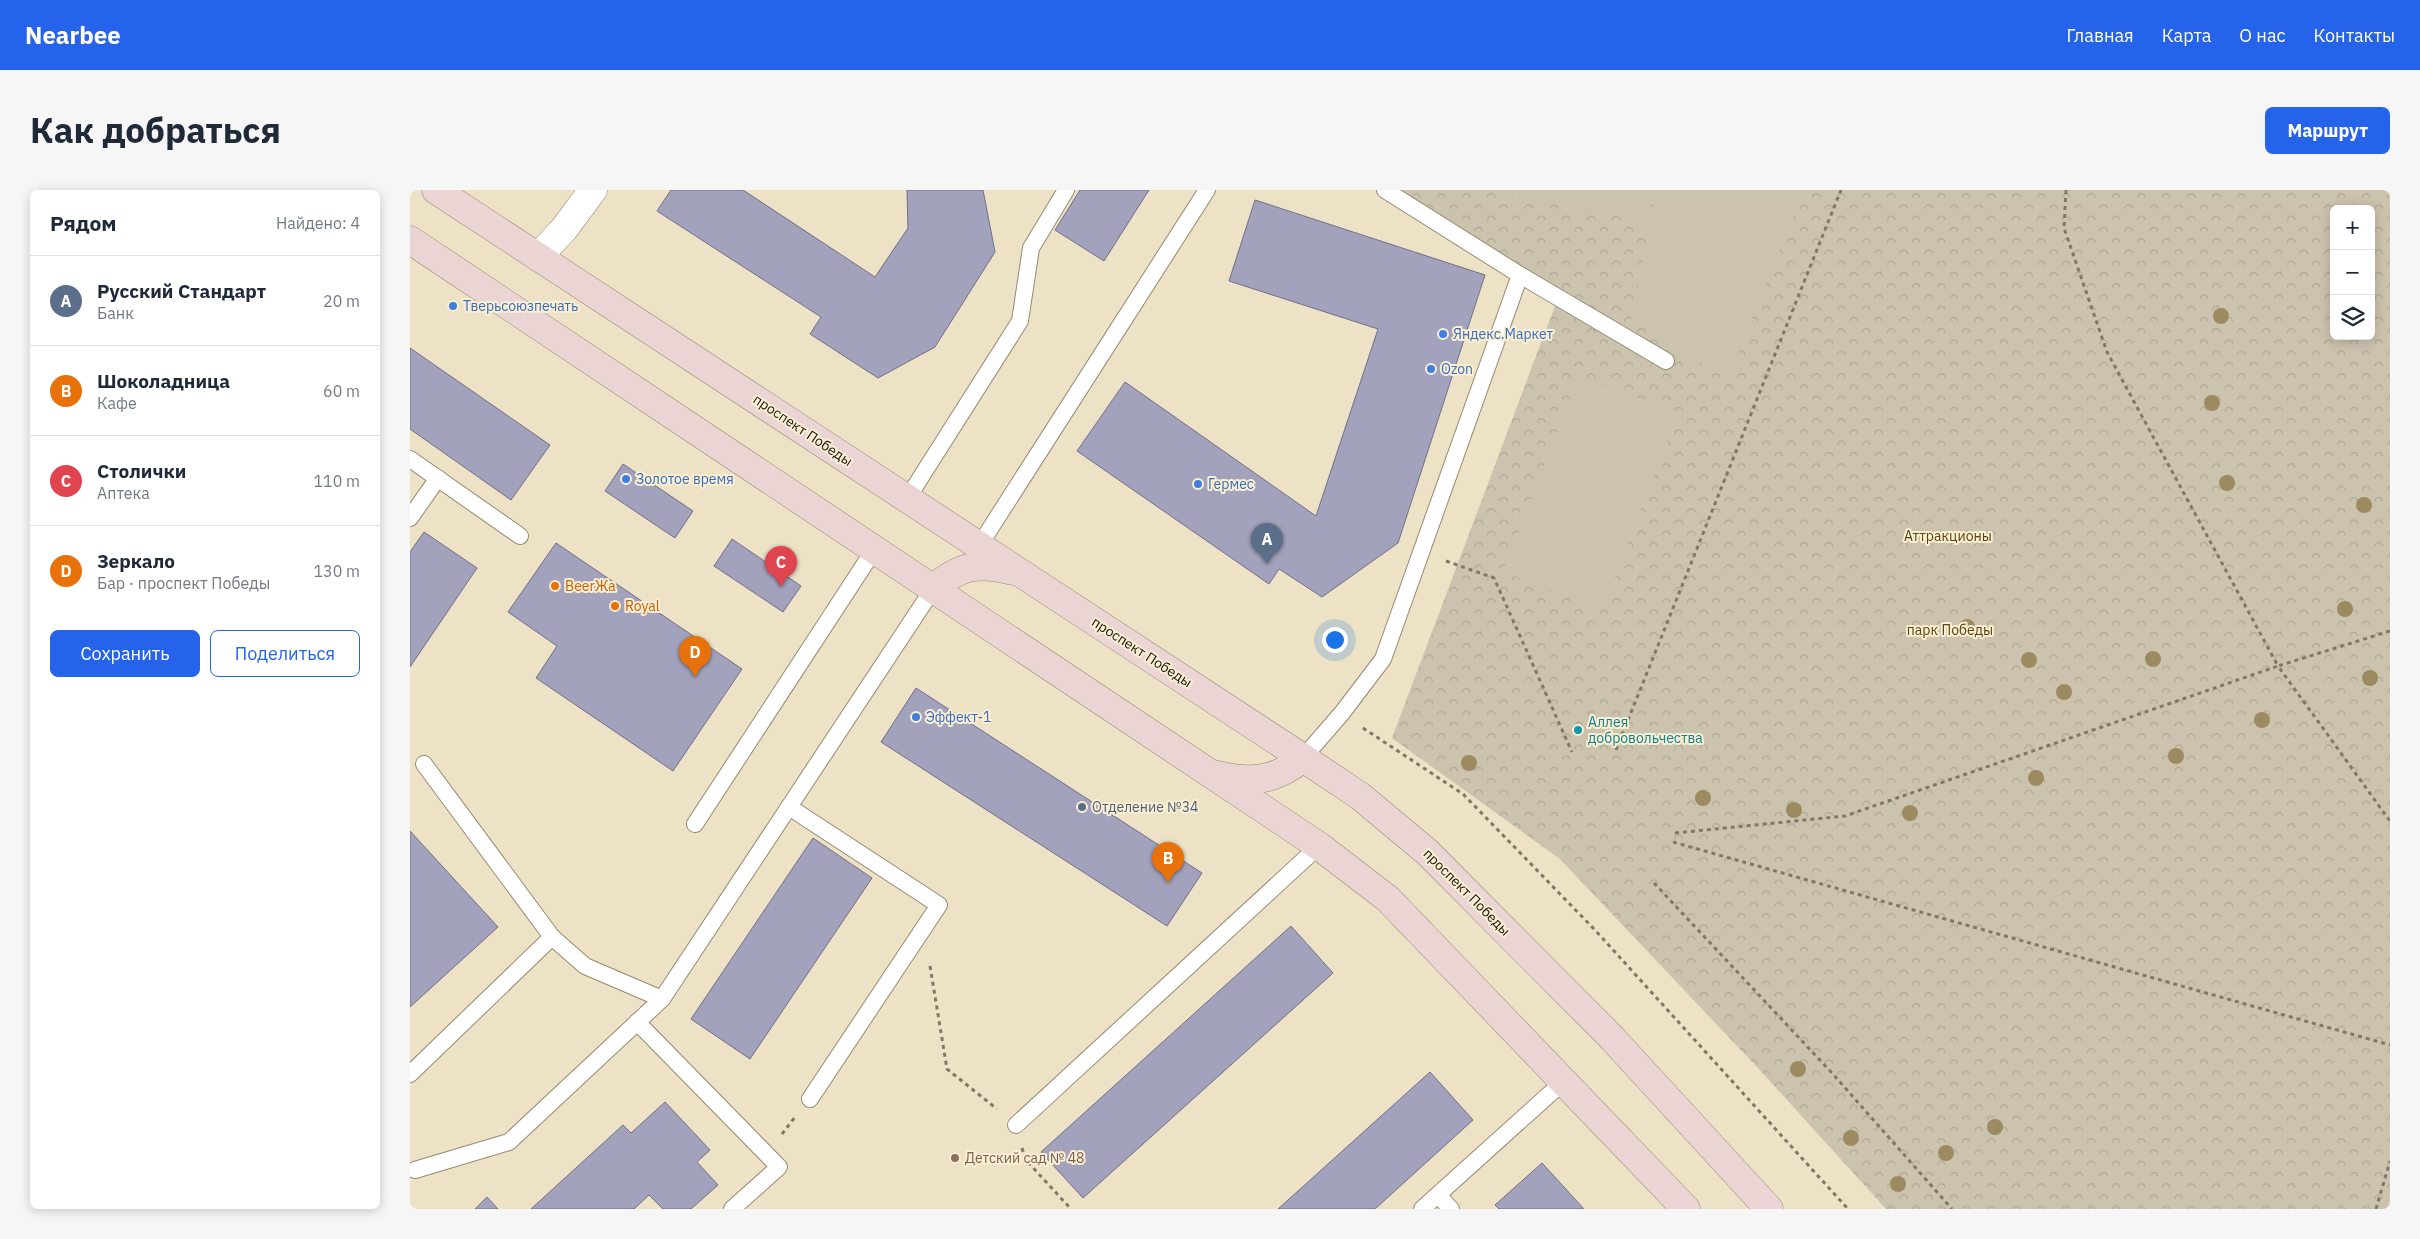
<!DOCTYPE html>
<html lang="ru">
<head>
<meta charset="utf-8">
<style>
	body { margin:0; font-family:"IBM Plex Sans",sans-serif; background:#f6f6f7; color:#1f2937 }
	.controls { position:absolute; right:15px; top:15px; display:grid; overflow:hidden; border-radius:8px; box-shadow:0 2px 12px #0003 }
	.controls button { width:45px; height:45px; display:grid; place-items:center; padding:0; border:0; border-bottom:1px solid #e0e1e3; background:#fff; color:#1f2937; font:25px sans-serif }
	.you { position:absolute; left:924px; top:449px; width:18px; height:18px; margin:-12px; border:4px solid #fff; border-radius:50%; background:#1a73e8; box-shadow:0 0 0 8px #1a73e833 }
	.badge { display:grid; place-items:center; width:32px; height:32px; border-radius:50%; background:#2563eb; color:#fff; font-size:16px; font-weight:700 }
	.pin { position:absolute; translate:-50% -41px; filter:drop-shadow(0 1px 2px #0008) }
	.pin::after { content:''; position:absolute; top:26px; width:18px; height:15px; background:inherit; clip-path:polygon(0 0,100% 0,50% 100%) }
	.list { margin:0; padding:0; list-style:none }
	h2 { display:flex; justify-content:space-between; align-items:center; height:65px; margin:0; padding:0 20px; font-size:21px }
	h2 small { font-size:16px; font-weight:400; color:#747a83 }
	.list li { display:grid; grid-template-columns:32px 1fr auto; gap:15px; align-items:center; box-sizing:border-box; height:90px; padding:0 20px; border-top:1px solid #e0e1e3 }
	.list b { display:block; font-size:19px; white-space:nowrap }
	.list p { margin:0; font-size:16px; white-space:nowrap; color:#747a83 }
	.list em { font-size:16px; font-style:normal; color:#747a83 }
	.actions { display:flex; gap:10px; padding:15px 20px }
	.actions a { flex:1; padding:11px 0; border:1px solid #2563eb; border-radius:8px; text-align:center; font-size:18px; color:#2563eb }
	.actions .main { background:#2563eb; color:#fff }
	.icon { flex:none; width:28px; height:28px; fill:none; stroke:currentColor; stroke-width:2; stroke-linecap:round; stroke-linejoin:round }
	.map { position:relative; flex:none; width:1980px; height:1019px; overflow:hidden; border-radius:8px }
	header { display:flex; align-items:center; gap:30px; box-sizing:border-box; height:70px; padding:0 25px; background:#2563eb; color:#fff }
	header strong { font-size:24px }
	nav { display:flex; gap:28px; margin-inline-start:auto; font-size:18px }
	.intro { display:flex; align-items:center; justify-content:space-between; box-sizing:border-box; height:120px; padding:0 30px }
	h1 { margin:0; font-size:35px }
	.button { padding:12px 22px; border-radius:8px; background:#2563eb; color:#fff; font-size:18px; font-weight:700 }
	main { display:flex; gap:30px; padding:0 30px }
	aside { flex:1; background:#fff; border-radius:8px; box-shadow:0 2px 12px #0003 }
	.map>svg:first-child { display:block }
</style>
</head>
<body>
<header>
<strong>Nearbee</strong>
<nav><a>Главная</a><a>Карта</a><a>О нас</a><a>Контакты</a></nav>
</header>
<div class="intro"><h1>Как добраться</h1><a class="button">Маршрут</a></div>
<main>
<aside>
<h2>Рядом<small>Найдено: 4</small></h2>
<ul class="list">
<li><span class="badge" style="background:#5c6f8a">A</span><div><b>Русский Стандарт</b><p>Банк</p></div><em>20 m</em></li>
<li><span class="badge" style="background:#e8710a">B</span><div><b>Шоколадница</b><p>Кафе</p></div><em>60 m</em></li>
<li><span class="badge" style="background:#e0444e">C</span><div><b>Столички</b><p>Аптека</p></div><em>110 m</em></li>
<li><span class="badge" style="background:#e8710a">D</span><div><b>Зеркало</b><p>Бар · проспект Победы</p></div><em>130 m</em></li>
</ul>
<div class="actions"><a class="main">Сохранить</a><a>Поделиться</a></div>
</aside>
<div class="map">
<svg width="1980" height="1019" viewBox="0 0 1980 1019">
	<defs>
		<pattern id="park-crowns" width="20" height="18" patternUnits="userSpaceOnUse" patternTransform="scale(1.25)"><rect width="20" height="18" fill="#ccc3ae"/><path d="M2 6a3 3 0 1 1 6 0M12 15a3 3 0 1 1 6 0" fill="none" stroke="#afa794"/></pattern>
	</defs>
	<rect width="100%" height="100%" fill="#ede1c6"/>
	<!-- park -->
	<path fill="url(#park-crowns)" fill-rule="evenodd" d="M 989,0 L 1980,0 L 1980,1019 L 1476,1019 L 1347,877 L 1150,669 L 982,548 L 1148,108 ZM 1924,19 L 1961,19 L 1961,146 L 1924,146 Z"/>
	<!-- pitch -->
	<g fill="#ccc3ae">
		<polygon points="1068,0 1244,0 1238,32"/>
		<polygon points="1247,0 1394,0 1318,189 1221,131"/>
		<polygon points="1169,185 1268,223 1192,420 1093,382"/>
	</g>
	<!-- building -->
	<g fill="#a2a2bd" stroke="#6f6f87">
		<polygon points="261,0 333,0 465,87 498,38 497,0 573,0 585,62 525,157 468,188 400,144 411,127 247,21"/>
		<polygon points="670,0 739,0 694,71 645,40"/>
		<polygon points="845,10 1075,85 988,353 912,407 869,379 859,394 667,261 715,192 906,326 968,139 819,91"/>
		<polygon points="0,158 140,255 101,310 0,239"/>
		<polygon points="213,274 283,321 265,348 195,301"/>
		<polygon points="14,342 67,378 0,477 0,362"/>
		<polygon points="322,349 391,396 373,422 304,376"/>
		<polygon points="146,353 332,479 263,581 126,488 147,456 98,422"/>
		<polygon points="506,498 792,683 757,736 471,552"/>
		<polygon points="0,641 88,737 0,817"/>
		<polygon points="403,648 462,688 340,869 281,829"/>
		<polygon points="881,736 923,783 673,1008 631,962"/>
		<polygon points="1020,882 1063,930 965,1019 868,1019"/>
		<polygon points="255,912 300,960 287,972 308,995 281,1019 253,1019 239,1005 224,1019 121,1019 213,935 221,943"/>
		<polygon points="1132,973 1174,1019 1089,1019 1085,1015"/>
		<polygon points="77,1007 88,1019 65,1019"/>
	</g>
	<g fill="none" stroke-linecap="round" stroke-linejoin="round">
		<defs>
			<g id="service">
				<polyline points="1110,85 1256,171"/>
				<polyline points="0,269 110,346"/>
				<polyline points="497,309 610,131 621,58 656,0"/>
				<polyline points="0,328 28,288"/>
				<polyline points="569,356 797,0"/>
				<polyline points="893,568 932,523 973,469 1110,85 975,0"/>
				<polyline points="14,574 142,747 175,776 252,809"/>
				<polyline points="379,617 529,715 400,909"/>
				<polyline points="285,634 464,360"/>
				<polyline points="227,832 369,977 322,1019"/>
				<polyline points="0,884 142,747"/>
				<polyline points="606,935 909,656"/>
				<polyline points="5,980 99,952 252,809 523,399"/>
				<polyline points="1028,1005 1041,1019"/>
				<polyline points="1012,1019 1153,892"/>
			</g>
			<polyline id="minor" points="128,67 154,39 183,0"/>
			<g id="secondary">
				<polyline points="26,0 893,568 950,606 1017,662 1202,848 1359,1019"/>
				<polyline points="0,50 909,656 978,709 1276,1019"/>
				<path d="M 523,399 C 550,375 568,372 603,381"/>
				<path d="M 807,585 C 842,593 865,591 893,568"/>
			</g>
		</defs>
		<!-- service casing -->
		<use href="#service" stroke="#958a71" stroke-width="18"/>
		<!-- minor casing -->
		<use href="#minor" stroke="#958a71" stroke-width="29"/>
		<!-- secondary casing -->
		<use href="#secondary" stroke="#958a71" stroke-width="29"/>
		<!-- path -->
		<g stroke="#807866" stroke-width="3" stroke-dasharray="4 4" stroke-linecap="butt">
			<polyline points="1656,0 1654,38 1697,162 1868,476 1980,441"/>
			<polyline points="1036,371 1084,388 1162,562"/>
			<polyline points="953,538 1053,604 1185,740 1438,1019"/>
			<polyline points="1206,560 1431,0"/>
			<polyline points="1265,643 1435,626 1868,476 1980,631"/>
			<polyline points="1263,652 1980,855"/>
			<polyline points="1244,693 1422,883 1542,1019"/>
			<polyline points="520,776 537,879 587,919"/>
			<polyline points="372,944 385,927"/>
			<polyline points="612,958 615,969 661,1019"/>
			<polyline points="1966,1019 1980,971"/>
		</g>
		<!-- service -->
		<use href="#service" stroke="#fff" stroke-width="16"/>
		<!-- minor -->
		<use href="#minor" stroke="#fff" stroke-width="28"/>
		<!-- secondary -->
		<use href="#secondary" stroke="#ebd4d4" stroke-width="28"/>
	</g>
	<!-- trees -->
	<g fill="#9c8b61">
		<circle cx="1811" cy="126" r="8"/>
		<circle cx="1802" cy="213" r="8"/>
		<circle cx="1817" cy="293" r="8"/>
		<circle cx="1954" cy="315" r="8"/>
		<circle cx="1935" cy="419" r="8"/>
		<circle cx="1557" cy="437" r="8"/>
		<circle cx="1743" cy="469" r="8"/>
		<circle cx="1619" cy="470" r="8"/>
		<circle cx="1960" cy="488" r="8"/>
		<circle cx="1654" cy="502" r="8"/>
		<circle cx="1852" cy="530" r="8"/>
		<circle cx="1766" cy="566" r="8"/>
		<circle cx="1059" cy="573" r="8"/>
		<circle cx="1626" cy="588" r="8"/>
		<circle cx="1293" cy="608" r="8"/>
		<circle cx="1384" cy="620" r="8"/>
		<circle cx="1500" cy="623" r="8"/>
		<circle cx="1388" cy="879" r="8"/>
		<circle cx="1585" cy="937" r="8"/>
		<circle cx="1441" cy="948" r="8"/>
		<circle cx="1536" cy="963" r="8"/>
		<circle cx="1488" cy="994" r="8"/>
	</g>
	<!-- markers -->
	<g fill="#3f7fe0" stroke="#faeed3" stroke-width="2">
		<circle cx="43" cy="116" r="5"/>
		<circle cx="1033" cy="144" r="5"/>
		<circle cx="1021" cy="179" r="5"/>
		<circle cx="216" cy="289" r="5"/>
		<circle cx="788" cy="294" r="5"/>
		<circle cx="506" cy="527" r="5"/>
	</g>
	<g fill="#e8710a" stroke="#faeed3" stroke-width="2">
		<circle cx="145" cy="396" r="5"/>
		<circle cx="205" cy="416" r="5"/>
	</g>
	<circle fill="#0f9aa8" stroke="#faeed3" stroke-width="2" cx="1168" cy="540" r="5"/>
	<circle fill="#5c6f8a" stroke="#faeed3" stroke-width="2" cx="672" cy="617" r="5"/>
	<circle fill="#8d6e63" stroke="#faeed3" stroke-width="2" cx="545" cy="968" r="5"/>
	<g text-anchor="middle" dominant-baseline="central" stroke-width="4" stroke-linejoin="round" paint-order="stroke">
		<!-- shop labels -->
		<g font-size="14" fill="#366cbe" stroke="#faeed3" text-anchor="start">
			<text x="53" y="116">Тверьсоюзпечать</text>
			<text x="1043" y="144">Яндекс.Маркет</text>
			<text x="1031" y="179">Ozon</text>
			<text x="226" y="289">Золотое время</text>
			<text x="798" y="294">Гермес</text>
			<text x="516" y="527">Эффект-1</text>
		</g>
		<!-- street labels -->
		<g font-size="14" fill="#19150b" stroke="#faeed3">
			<text transform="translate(393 240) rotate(34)">проспект Победы</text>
			<text transform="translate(732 462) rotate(33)">проспект Победы</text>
			<text transform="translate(1057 702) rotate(45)">проспект Победы</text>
		</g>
		<!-- park labels -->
		<g font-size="14" fill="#59450f" stroke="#faeed3">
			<text x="1538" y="346">Аттракционы</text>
			<text x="1540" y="440">парк Победы</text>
		</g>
		<!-- food labels -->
		<g font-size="14" fill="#c56008" stroke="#faeed3" text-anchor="start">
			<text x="155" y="396">BeerЖа</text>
			<text x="215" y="416">Royal</text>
		</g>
		<!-- culture labels -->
		<g font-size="14" fill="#0d838f" stroke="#faeed3" text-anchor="start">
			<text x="1178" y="532">Аллея<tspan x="1178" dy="16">добровольчества</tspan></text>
		</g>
		<!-- service labels -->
		<g font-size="14" fill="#4e5e75" stroke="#faeed3" text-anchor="start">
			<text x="682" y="617">Отделение №34</text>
		</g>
		<!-- education labels -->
		<g font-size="14" fill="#785e54" stroke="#faeed3" text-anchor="start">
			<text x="555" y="968">Детский сад № 48</text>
		</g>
	</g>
</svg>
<div class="controls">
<button>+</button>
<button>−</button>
<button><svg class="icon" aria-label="layers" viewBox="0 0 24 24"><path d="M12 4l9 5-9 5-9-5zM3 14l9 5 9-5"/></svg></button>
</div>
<div class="you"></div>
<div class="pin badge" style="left:857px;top:374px;background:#5c6f8a">A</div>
<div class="pin badge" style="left:758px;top:693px;background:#e8710a">B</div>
<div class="pin badge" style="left:371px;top:397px;background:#e0444e">C</div>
<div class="pin badge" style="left:285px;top:487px;background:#e8710a">D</div>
</div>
</main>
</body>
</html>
